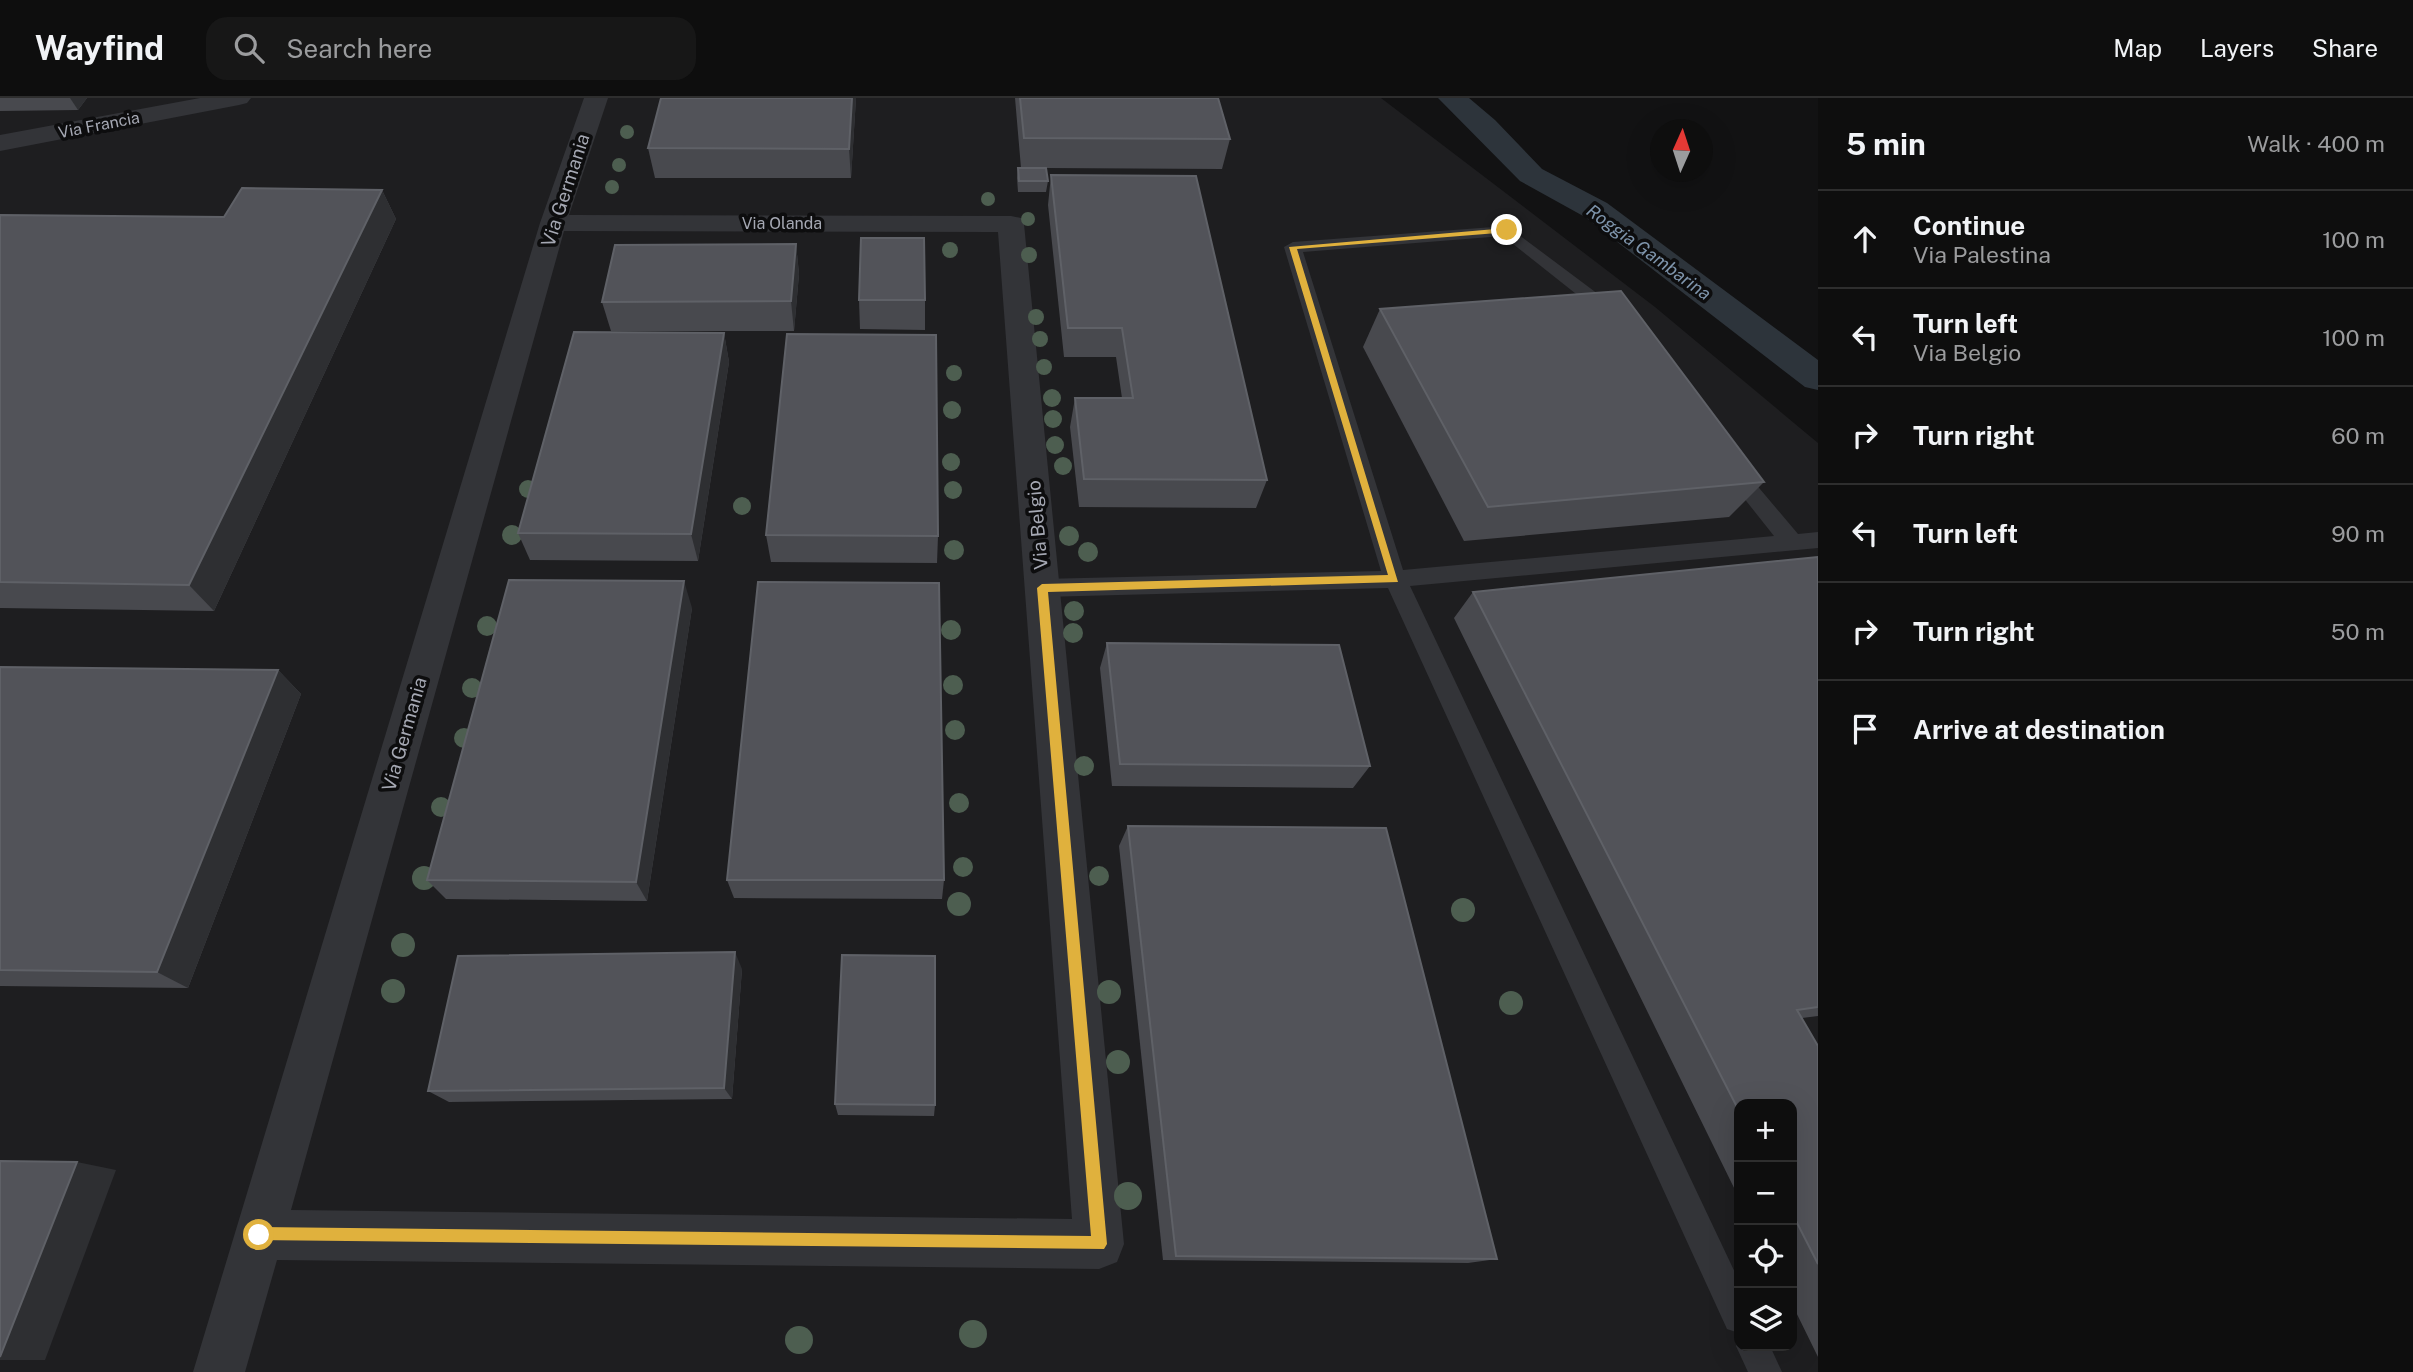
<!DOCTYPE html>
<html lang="en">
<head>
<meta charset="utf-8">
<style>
	body { margin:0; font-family:"Public Sans",sans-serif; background:#171717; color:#f1f3f6 }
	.controls { position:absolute; right:21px; bottom:21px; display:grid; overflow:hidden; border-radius:14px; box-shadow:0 7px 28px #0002 }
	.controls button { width:63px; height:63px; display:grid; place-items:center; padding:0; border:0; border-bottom:2px solid #2e2e2e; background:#0e0e0e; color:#f1f3f6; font:35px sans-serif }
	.compass { position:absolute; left:1650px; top:21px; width:63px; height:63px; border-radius:50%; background:#0e0e0e; box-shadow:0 7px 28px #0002; rotate:3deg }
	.stop { position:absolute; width:21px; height:21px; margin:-16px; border:5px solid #e0b13d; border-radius:50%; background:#fff }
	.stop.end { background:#e0b13d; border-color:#fff; box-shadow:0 2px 7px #0008 }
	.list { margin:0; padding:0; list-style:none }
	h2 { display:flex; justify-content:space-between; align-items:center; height:91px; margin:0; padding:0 28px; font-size:30px }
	h2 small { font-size:23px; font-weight:400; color:#9b9c9e }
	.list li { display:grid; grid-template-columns:46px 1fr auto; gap:21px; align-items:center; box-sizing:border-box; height:98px; padding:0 28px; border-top:2px solid #2e2e2e }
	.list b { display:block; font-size:26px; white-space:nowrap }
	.list p { margin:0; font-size:23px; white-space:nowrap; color:#9b9c9e }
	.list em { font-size:23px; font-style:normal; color:#9b9c9e }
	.icon { flex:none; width:38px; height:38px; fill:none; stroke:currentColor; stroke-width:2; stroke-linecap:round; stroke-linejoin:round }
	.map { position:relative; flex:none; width:1818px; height:1274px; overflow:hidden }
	header { display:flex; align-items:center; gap:42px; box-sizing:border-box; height:98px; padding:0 35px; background:#0e0e0e; border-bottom:2px solid #2e2e2e }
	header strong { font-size:33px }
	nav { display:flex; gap:38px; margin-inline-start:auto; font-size:24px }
	.search { width:490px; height:63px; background:#171717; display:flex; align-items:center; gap:18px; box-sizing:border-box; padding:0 24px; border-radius:21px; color:#9b9c9e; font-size:26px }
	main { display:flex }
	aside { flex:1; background:#0e0e0e }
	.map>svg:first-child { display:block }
</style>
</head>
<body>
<header>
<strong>Wayfind</strong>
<div class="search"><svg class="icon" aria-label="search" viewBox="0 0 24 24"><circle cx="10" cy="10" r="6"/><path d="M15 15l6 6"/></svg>Search here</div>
<nav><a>Map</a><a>Layers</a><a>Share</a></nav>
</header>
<main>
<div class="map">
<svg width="1818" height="1274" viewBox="0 0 1818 1274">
	<rect width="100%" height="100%" fill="#121213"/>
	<!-- built -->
	<path fill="#1e1e20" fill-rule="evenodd" d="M 0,0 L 1381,0 L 1655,209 L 1818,345 L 1818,1274 L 0,1274 ZM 1739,1006 L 1792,1006 L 1792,1248 L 1739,1248 Z"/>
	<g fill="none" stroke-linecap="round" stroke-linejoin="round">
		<!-- canal -->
		<polygon fill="#2d343b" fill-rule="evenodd" points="1438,0 1469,0 1495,22 1542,71 1607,105 1818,262 1818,292 1805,289 1585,119 1520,83"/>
		<!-- service -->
		<g fill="#333438" fill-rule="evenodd">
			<polygon points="1507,128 1602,199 1618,219 1616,223 1602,223 1590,207 1503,138 1303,154 1403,472 1774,438 1724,375 1721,370 1724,365 1738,365 1798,436 1818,434 1818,450 1410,488 1739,1183 1739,1235 1727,1231 1388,490 1042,499 1034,496 1031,490 1034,484 1042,481 1381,473 1284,149 1293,144"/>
			<polygon points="1739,1241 1739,1248 1770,1248 1782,1274 1748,1274 1736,1248"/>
		</g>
		<!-- minor -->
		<g fill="#333438" fill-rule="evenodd">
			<polygon points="200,0 251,0 247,5 239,7 0,53 0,37"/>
			<path d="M 584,0 L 608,0 L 569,117 L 1011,118 L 1021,120 L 1024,126 L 1124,1146 L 1117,1164 L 1099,1171 L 277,1162 L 245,1274 L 193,1274 L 540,125 ZM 564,133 L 998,134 L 1072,1121 L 291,1112 Z"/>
		</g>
	</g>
	<!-- trees -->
	<g fill="#4d5e50">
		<circle cx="627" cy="34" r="7"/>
		<circle cx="619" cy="67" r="7"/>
		<circle cx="612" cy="89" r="7"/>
		<circle cx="988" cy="101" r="7"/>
		<circle cx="1028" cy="121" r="7"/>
		<circle cx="950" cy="152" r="8"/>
		<circle cx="1029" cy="157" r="8"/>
		<circle cx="1036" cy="219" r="8"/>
		<circle cx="1040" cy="241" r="8"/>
		<circle cx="1044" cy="269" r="8"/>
		<circle cx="954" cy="275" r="8"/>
		<circle cx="1052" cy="300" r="9"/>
		<circle cx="952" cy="312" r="9"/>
		<circle cx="1053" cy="321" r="9"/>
		<circle cx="1055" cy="347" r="9"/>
		<circle cx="951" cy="364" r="9"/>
		<circle cx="1063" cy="368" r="9"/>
		<circle cx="528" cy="391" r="9"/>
		<circle cx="953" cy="392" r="9"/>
		<circle cx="742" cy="408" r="9"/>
		<circle cx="512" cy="437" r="10"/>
		<circle cx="1069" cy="438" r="10"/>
		<circle cx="954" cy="452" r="10"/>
		<circle cx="1088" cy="454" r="10"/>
		<circle cx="1074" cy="513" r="10"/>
		<circle cx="487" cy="528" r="10"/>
		<circle cx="951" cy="532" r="10"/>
		<circle cx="1073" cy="535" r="10"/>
		<circle cx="953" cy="587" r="10"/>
		<circle cx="472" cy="590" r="10"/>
		<circle cx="955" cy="632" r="10"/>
		<circle cx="464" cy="640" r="10"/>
		<circle cx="1084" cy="668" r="10"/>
		<circle cx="959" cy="705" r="10"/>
		<circle cx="441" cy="709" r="10"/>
		<circle cx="963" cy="769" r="10"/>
		<circle cx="1099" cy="778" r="10"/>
		<circle cx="424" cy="780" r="12"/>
		<circle cx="959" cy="806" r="12"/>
		<circle cx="1463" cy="812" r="12"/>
		<circle cx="403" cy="847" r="12"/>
		<circle cx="393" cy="893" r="12"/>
		<circle cx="1109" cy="894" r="12"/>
		<circle cx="1511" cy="905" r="12"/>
		<circle cx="1118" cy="964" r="12"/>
		<circle cx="1128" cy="1098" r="14"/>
		<circle cx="973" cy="1236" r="14"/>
		<circle cx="799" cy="1242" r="14"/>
	</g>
	<!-- wall -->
	<g fill="#48494e">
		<polygon points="0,0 130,0 87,0 78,12 0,13"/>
		<polygon points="661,0 856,0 851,80 655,80 648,50"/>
		<polygon points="1015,0 1218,0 1230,41 1222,71 1046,70 1048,83 1046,94 1018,94 1017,80 1018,70 1021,70"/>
		<polygon points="1051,77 1267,382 1256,410 1079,409 1070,329 1075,300 1122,300 1116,259 1064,259 1048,107"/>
		<polygon points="382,92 396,121 214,513 0,510 0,117 224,119"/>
		<polygon points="796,146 799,176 794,233 611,233 602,204"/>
		<polygon points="859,202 925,202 925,232 860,231"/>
		<polygon points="1380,211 1764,384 1729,419 1464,443 1363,249"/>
		<polygon points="724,235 729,264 698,463 530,462 518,435"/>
		<polygon points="766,437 938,438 937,465 771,464"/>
		<polygon points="1818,459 1818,918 1802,920 1818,948 1818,1259 1792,1206 1792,1006 1739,1006 1739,1100 1454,520 1473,494"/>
		<polygon points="692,510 647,803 446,801 427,782"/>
		<polygon points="1107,545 1370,668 1353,690 1112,688 1100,570"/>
		<polygon points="0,569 278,572 301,596 188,890 0,888"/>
		<polygon points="1128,728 1497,1161 1468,1165 1163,1162 1119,748"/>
		<polygon points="727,782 944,782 942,801 734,800"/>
		<polygon points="742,871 732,1001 449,1004 428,993"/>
		<polygon points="835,1006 935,1007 934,1018 838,1017"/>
	</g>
	<!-- shaded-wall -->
	<g fill="#2e2f32">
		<polygon points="70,0 87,0 78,12"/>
		<polygon points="852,0 856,0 851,80 849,51"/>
		<polygon points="382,92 396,121 214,513 189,487"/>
		<polygon points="796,146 799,176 794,233 791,203"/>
		<polygon points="724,235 729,264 698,463 691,436"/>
		<polygon points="684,483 692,510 647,803 636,784"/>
		<polygon points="278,572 301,596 188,890 157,874"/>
		<polygon points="735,854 742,871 732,1001 724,990"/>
		<polygon points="77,1064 116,1072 45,1262 0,1262 0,1259"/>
	</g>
	<!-- building -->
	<g fill="#525359" stroke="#5f6167" stroke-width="2">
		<polygon points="661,0 852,0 849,51 648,50"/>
		<polygon points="1020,0 1218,0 1230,41 1024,40"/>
		<polygon points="1018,70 1046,70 1048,83 1019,83"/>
		<polygon points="1051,77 1196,78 1267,382 1084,381 1075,300 1133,300 1122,230 1068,230"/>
		<polygon points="242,90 382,92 189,487 0,484 0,117 224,119"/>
		<polygon points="861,140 924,140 925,202 859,202"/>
		<polygon points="796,146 791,203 602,204 615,147"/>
		<polygon points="1621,193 1764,384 1488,409 1380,211"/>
		<polygon points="574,234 724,235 691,436 518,435"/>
		<polygon points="787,236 936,237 938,438 766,437"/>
		<polygon points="1818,459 1818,909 1797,912 1818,948 1818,1166 1792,1115 1792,1006 1739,1006 1739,1013 1473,494"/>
		<polygon points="509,482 684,483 636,784 427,782"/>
		<polygon points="758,484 939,485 944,782 727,782"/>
		<polygon points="1107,545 1339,547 1370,668 1120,666"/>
		<polygon points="0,569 278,572 157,874 0,872"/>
		<polygon points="1128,728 1386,730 1497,1161 1176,1158"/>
		<polygon points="735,854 724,990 428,993 458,858"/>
		<polygon points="842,857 935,858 935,1007 835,1006"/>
		<polygon points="0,1063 77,1064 0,1259"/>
	</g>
	<!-- route -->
	<polygon fill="#e0b13d" points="1507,130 1510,134 1297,151 1398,484 1048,494 1107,1146 1104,1151 253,1142 251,1137 259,1129 1091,1138 1037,490 1042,486 1388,477 1289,149"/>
	<g text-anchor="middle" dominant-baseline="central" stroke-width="7" stroke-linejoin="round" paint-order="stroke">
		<!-- far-street labels -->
		<g font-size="16" fill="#a5a8b3" stroke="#0d0d0e">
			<text transform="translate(99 27) rotate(-11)">Via Francia</text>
			<text x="782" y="125">Via Olanda</text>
		</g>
		<!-- far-water labels -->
		<g font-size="18" font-style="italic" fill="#7e94ab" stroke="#0d0d0e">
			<text transform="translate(1649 154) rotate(36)">Roggia Gambarina</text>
		</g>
		<!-- street labels -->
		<g font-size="19" fill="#a5a8b3" stroke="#0d0d0e">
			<text transform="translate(565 92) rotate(-72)">Via Germania</text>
			<text transform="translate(1037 427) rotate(-95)">Via Belgio</text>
			<text transform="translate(404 636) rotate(-74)">Via Germania</text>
		</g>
	</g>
</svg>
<div class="controls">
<button>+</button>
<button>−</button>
<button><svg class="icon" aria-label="locate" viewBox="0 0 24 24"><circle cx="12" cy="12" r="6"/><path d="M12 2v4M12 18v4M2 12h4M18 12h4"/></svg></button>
<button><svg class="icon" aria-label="layers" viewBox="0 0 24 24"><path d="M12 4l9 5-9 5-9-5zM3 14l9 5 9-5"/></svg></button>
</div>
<svg class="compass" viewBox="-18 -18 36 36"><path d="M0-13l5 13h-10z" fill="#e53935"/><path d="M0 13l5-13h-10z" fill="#9b9c9e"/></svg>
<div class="stop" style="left:259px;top:1137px"></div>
<div class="stop end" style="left:1507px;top:132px"></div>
</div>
<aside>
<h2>5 min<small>Walk · 400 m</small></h2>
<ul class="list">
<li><svg class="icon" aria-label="ahead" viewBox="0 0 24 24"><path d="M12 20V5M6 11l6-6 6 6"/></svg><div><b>Continue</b><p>Via Palestina</p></div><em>100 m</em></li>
<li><svg class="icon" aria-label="left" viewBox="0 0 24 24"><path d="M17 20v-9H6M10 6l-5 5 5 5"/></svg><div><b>Turn left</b><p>Via Belgio</p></div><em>100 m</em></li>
<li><svg class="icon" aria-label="right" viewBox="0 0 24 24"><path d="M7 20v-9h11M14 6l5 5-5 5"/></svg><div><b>Turn right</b></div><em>60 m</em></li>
<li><svg class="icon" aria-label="left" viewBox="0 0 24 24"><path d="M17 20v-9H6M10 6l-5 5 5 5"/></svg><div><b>Turn left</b></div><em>90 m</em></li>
<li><svg class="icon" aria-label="right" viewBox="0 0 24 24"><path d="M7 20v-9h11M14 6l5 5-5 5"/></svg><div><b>Turn right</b></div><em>50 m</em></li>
<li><svg class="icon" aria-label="arrive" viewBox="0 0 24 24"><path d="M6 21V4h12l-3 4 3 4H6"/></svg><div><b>Arrive at destination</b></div></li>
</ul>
</aside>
</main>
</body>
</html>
